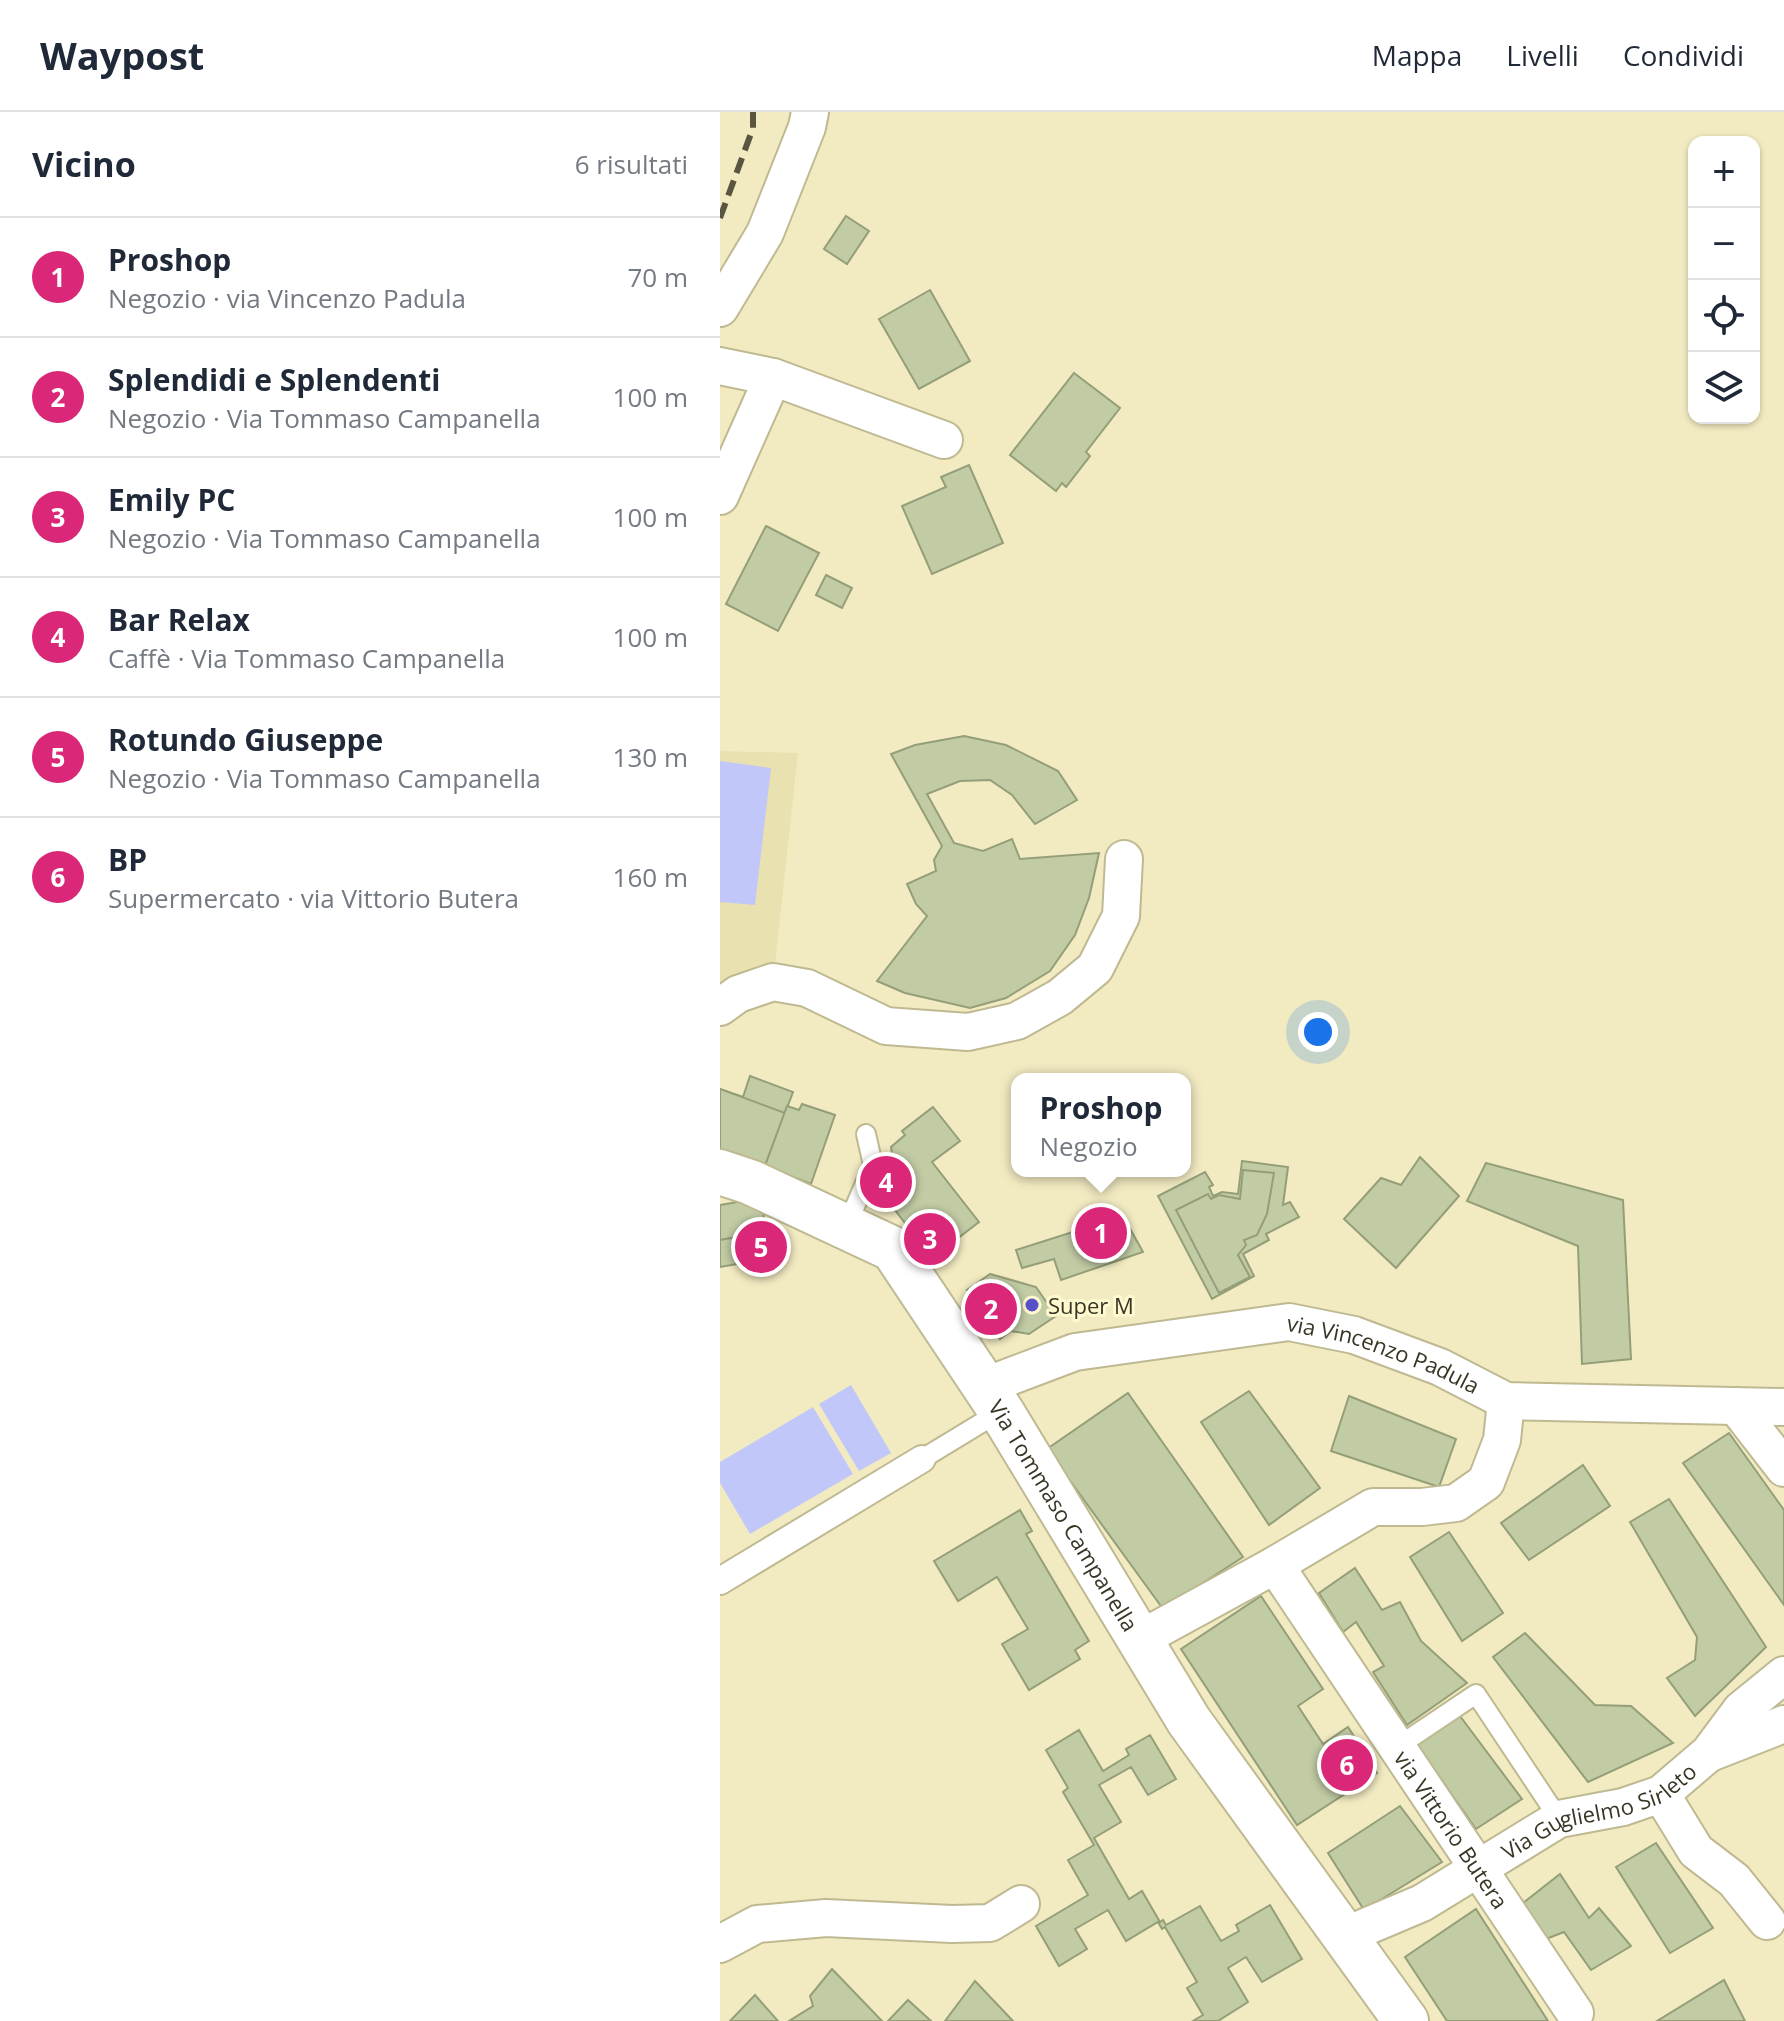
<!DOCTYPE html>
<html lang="it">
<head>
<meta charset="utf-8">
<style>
	body { margin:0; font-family:"Open Sans",sans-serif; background:#f2f2f3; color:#1f2937 }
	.controls { position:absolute; right:24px; top:24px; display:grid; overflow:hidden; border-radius:16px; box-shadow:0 2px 6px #0004 }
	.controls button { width:72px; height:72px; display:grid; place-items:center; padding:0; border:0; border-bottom:2px solid #e0e1e3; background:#fff; color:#1f2937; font:40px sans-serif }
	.you { position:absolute; left:598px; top:920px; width:28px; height:28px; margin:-20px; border:6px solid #fff; border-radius:50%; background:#1a73e8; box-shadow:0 0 0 12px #1a73e833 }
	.badge { display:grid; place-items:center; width:52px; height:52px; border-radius:50%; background:#db2777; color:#fff; font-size:26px; font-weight:700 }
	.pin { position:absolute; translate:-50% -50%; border:4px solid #fff; box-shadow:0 2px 8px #0006 }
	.popup { position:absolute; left:291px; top:961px; width:180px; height:104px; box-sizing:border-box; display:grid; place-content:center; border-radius:16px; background:#fff; filter:drop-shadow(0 2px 6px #0005); font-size:26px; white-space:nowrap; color:#747a83 }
	.popup b { font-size:30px; color:#1f2937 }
	.popup::after { content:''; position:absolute; left:50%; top:100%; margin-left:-16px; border:16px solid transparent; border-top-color:#fff }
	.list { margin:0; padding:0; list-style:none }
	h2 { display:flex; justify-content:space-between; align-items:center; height:104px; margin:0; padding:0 32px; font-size:34px }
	h2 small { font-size:26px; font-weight:400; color:#747a83 }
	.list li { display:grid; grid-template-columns:52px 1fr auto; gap:24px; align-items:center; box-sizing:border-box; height:120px; padding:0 32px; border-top:2px solid #e0e1e3 }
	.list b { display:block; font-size:30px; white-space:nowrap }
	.list p { margin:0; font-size:26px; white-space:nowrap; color:#747a83 }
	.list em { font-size:26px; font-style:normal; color:#747a83 }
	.icon { flex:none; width:44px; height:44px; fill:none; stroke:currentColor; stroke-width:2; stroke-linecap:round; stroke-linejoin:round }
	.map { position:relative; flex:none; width:1064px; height:1909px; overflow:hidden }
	header { display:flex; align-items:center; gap:48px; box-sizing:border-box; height:112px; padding:0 40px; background:#fff; border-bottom:2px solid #e0e1e3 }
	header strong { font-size:38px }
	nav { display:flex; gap:44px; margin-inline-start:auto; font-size:28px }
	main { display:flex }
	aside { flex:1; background:#fff }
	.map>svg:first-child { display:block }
</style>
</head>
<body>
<header>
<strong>Waypost</strong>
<nav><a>Mappa</a><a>Livelli</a><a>Condividi</a></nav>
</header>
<main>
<aside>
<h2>Vicino<small>6 risultati</small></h2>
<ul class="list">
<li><span class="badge">1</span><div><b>Proshop</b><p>Negozio · via Vincenzo Padula</p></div><em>70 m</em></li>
<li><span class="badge">2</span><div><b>Splendidi e Splendenti</b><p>Negozio · Via Tommaso Campanella</p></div><em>100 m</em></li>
<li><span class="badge">3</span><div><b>Emily PC</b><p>Negozio · Via Tommaso Campanella</p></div><em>100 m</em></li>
<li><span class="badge">4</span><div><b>Bar Relax</b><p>Caffè · Via Tommaso Campanella</p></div><em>100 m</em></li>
<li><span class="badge">5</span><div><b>Rotundo Giuseppe</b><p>Negozio · Via Tommaso Campanella</p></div><em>130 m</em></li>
<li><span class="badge">6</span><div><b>BP</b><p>Supermercato · via Vittorio Butera</p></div><em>160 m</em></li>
</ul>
</aside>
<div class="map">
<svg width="1064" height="1909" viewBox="0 0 1064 1909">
	<rect width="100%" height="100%" fill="#f2ebc2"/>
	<!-- built -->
	<polygon fill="#e9e1b0" points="0,639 78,641 53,870 0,895"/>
	<!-- green -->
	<g fill="#c2c7f9">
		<polygon points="0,649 51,656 35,793 0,790"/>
		<polygon points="131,1273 171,1341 139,1359 99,1292"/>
		<polygon points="93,1295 133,1362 30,1422 0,1371 0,1350"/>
	</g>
	<!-- building -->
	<g fill="#c1cca5" stroke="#949e78" stroke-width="2">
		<polygon points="126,104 149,119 127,152 104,137"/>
		<polygon points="210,178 250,249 199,277 159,207"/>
		<polygon points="354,261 400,296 366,340 370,344 346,375 342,371 336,379 290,343"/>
		<polygon points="249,353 283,431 212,462 182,394 226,375 221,365"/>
		<polygon points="46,414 99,441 58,519 6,492"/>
		<polygon points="106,463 132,476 122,496 96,483"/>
		<polygon points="244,624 286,633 338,659 357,688 315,712 292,683 270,668 240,669 207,682 234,731 263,739 292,727 300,747 379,741 369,786 355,823 330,859 286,886 250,896 185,881 157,869 207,804 196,792 187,772 216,759 214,748 222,734 171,642 195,633"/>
		<polygon points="30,964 73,980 45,1054 0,1038 0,977 23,985"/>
		<polygon points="0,977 65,1001 45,1054 0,1038"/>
		<polygon points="82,992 115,1003 91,1072 45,1054 67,994 79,998"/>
		<polygon points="213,995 240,1029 212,1050 259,1110 212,1146 151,1067 173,1049 171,1035 185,1023 182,1019"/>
		<polygon points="700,1045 739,1084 676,1156 624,1107 661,1066 681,1073"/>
		<polygon points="522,1049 568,1055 563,1093 570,1090 579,1105 546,1122 549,1128 523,1142 534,1164 492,1187 438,1084 485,1060 493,1073 489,1075 493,1084 502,1080 518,1082"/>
		<polygon points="766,1051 903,1088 911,1247 862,1252 858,1134 747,1089"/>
		<polygon points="523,1058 554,1061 547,1102 537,1123 524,1128 526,1133 518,1143 530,1165 499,1181 456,1098 488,1082 491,1087 499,1083 520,1087"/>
		<polygon points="41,1086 46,1120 0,1128 0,1093"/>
		<polygon points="403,1104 423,1140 341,1168 334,1147 302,1156 296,1138"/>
		<polygon points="46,1120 51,1146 0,1155 0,1128"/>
		<polygon points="270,1162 316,1175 336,1204 309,1222 291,1219 280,1227 247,1178"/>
		<polygon points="529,1279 600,1376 549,1413 481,1310"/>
		<polygon points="408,1281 523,1445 443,1497 327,1337"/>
		<polygon points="629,1284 736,1327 719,1375 611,1339"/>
		<polygon points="1009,1321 1064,1398 1064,1493 963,1351"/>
		<polygon points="863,1353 890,1394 809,1448 781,1411"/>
		<polygon points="949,1387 1046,1535 975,1604 947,1566 975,1548 977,1525 910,1410"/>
		<polygon points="300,1398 312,1419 306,1422 369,1529 355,1538 360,1547 309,1578 282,1532 308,1517 277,1465 238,1489 214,1449"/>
		<polygon points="729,1420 783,1501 742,1529 690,1445"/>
		<polygon points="635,1456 662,1498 680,1490 701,1529 747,1571 687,1613 653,1560 664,1554 636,1510 623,1520 599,1481"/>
		<polygon points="541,1484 603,1577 578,1594 603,1632 628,1615 657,1661 577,1713 461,1537"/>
		<polygon points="805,1521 875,1593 911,1594 953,1631 868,1670 773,1545"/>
		<polygon points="740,1604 802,1687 756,1717 696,1632"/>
		<polygon points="359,1618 383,1659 409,1643 406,1637 430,1623 456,1667 428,1683 411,1655 379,1673 401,1710 374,1726 409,1787 422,1779 440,1810 443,1808 446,1813 480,1794 501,1829 519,1819 516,1813 550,1793 582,1847 542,1870 526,1845 508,1856 528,1890 498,1909 473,1909 483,1903 467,1876 477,1870 445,1815 442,1817 438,1810 406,1829 388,1798 355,1817 367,1837 339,1854 316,1814 368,1783 348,1748 374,1733 343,1680 348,1676 326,1638"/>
		<polygon points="680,1694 722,1750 644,1798 608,1741"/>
		<polygon points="936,1731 993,1816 950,1841 896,1755"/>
		<polygon points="840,1762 869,1806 879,1796 911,1834 871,1858 844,1820 826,1827 803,1791"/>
		<polygon points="756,1797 828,1909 727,1909 685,1845"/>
		<polygon points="112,1857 162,1909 69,1909 93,1894 90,1884"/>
		<polygon points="1004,1868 1025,1909 937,1909"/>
		<polygon points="255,1869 293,1909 225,1909"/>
		<polygon points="35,1883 58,1909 10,1909"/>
		<polygon points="188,1888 211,1909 168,1909"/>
	</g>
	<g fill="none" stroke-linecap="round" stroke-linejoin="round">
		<defs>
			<g id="service">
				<polyline points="126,1115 153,1053 146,1022"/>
				<polyline points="202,1347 281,1299"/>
				<polyline points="677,1635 756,1582 839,1707"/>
			</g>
			<polyline id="pedestrian" points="0,1469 202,1347"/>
			<g id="minor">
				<polyline points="0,196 45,121 87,15 90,0"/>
				<polyline points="0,254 53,265 224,328"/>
				<polyline points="0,384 53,265"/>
				<polyline points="0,895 18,882 53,870 87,876 166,914 248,920 297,909 340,885 375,856 401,804 404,747"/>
				<path id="s1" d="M 265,1274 L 355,1240 L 569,1210 L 634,1223 L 720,1255 L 786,1289 L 1064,1295"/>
				<polyline points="1016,1294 1064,1356"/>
				<path id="s2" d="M 555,1453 L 855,1901"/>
				<polyline points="420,1527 555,1453 653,1395 702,1395 736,1391 766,1370 782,1328 786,1289"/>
				<polyline points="990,1641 1064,1612"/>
				<polyline points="941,1682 976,1739 1014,1768 1047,1809"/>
				<path id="s3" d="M 624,1824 L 702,1791 L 839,1707 L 903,1695 L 941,1682 L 989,1641 L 1021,1598 L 1064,1563"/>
				<polyline points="0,1832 37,1812 106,1806 232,1812 270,1811 301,1792"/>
			</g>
			<g id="tertiary">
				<path id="s4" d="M 0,1060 L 30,1070 L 173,1137 L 281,1299 L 469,1609 L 686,1909"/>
			</g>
		</defs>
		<!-- service casing -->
		<use href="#service" stroke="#bfb992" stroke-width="22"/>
		<!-- pedestrian casing -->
		<use href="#pedestrian" stroke="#bfb992" stroke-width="30"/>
		<!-- minor casing -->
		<use href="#minor" stroke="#bfb992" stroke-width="40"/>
		<!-- tertiary casing -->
		<use href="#tertiary" stroke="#bfb992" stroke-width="48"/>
		<!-- service -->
		<use href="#service" stroke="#fff" stroke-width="18"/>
		<!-- pedestrian -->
		<use href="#pedestrian" stroke="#fff" stroke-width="26"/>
		<!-- minor -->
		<use href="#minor" stroke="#fff" stroke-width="36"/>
		<!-- tertiary -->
		<use href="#tertiary" stroke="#fff" stroke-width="44"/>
		<!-- rail -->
		<polyline stroke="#595541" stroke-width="6" stroke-dasharray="16 8" stroke-linecap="butt" points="0,106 33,16 33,0"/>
	</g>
	<!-- markers -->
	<circle fill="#5852ca" stroke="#fff9cf" stroke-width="3" cx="312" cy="1193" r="8"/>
	<g text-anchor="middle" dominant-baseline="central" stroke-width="6" stroke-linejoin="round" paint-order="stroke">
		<!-- poi labels -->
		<g font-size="22" fill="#393626" stroke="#fff9cf" text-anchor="start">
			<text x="328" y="1193">Super M</text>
		</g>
		<!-- street labels -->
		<g font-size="22" fill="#393626" stroke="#fff9cf">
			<text stroke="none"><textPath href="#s1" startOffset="412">via Vincenzo Padula</textPath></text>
			<text stroke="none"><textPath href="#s4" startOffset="506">Via Tommaso Campanella</textPath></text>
			<text stroke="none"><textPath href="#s3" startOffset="286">Via Guglielmo Sirleto</textPath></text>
			<text stroke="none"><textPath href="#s2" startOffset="318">via Vittorio Butera</textPath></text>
		</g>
	</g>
</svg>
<div class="controls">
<button>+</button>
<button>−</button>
<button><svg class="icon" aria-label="locate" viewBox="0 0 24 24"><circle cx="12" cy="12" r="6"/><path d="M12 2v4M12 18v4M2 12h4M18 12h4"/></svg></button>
<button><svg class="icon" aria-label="layers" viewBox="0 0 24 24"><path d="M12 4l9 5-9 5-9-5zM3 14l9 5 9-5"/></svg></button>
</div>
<div class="you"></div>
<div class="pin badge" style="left:381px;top:1121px">1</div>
<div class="popup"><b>Proshop</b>Negozio</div>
<div class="pin badge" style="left:271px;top:1197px">2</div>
<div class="pin badge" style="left:210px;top:1127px">3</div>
<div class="pin badge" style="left:166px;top:1070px">4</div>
<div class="pin badge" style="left:41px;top:1135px">5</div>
<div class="pin badge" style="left:627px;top:1653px">6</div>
</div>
</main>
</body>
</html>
